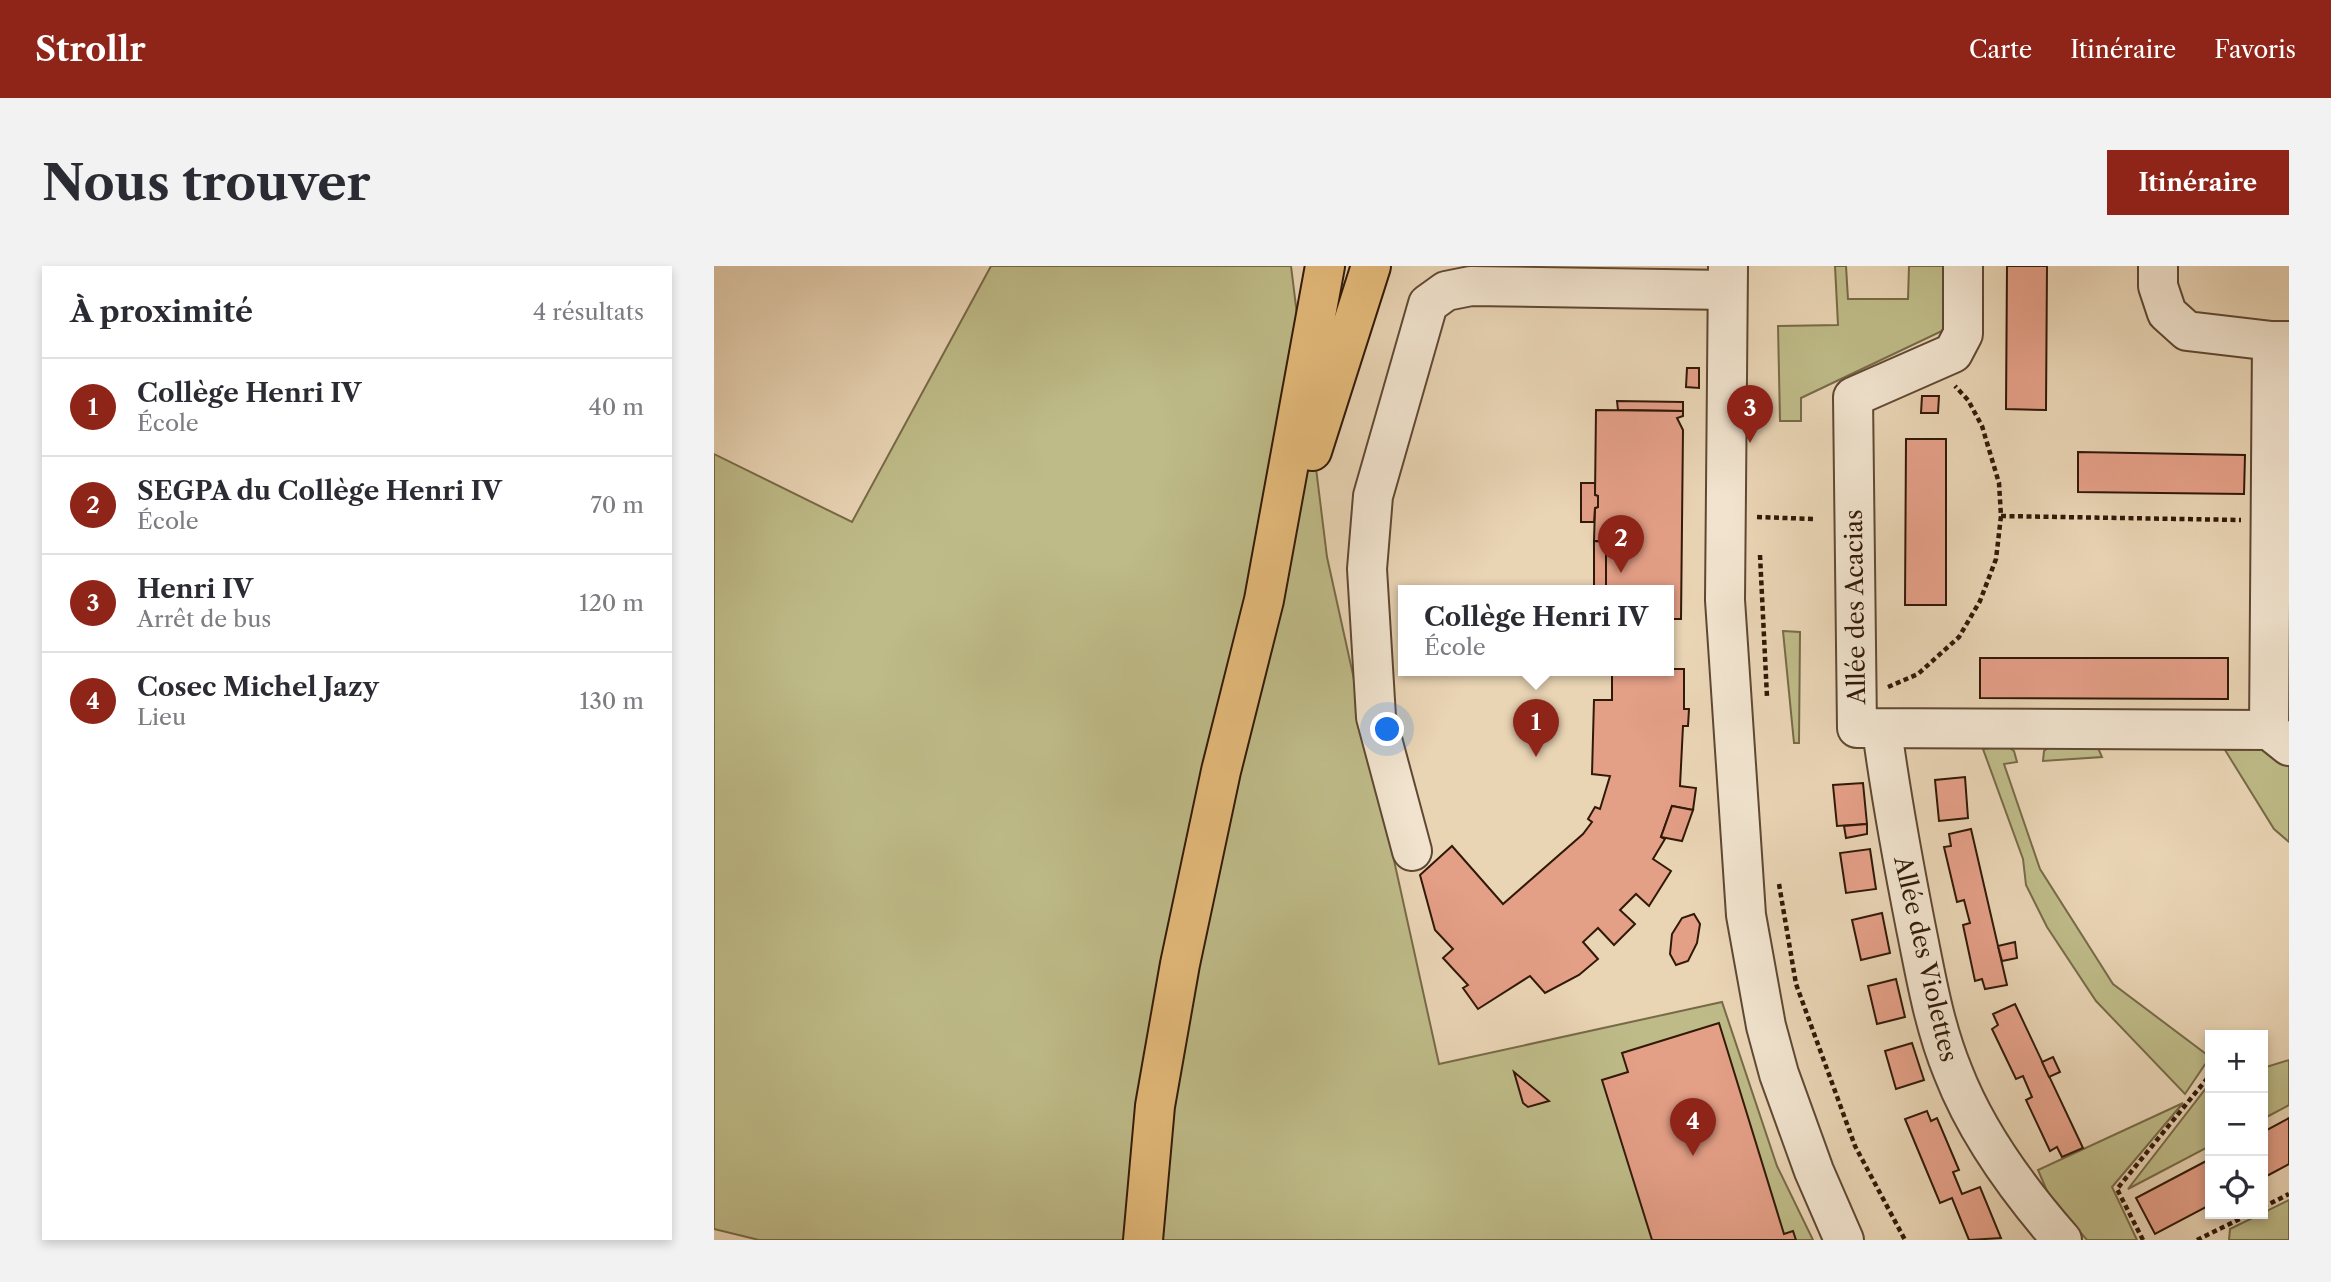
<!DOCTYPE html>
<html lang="fr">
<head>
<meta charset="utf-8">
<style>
	body { margin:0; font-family:"Libre Caslon Text",serif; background:#f2f2f3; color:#2b2b33 }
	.controls { position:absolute; right:21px; bottom:21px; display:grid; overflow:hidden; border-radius:0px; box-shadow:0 4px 10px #0003 }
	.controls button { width:63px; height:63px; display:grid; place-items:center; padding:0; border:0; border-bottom:2px solid #e1e1e2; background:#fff; color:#2b2b33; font:35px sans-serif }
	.you { position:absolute; left:674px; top:464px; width:24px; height:24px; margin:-18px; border:5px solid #fff; border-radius:50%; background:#1a73e8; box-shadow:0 0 0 10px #1a73e833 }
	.badge { display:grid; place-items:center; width:46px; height:46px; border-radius:50%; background:#8f2418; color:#fff; font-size:23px; font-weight:700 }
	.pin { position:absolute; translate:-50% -58px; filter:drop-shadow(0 2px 4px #0008) }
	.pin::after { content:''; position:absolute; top:37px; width:24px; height:21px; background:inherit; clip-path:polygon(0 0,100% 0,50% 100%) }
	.popup { position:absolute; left:684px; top:319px; width:276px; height:91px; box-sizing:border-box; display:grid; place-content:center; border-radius:0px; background:#fff; filter:drop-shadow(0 2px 5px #0005); font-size:23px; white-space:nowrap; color:#7c7c81 }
	.popup b { font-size:26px; color:#2b2b33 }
	.popup::after { content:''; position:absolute; left:50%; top:100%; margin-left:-14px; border:14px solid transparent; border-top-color:#fff }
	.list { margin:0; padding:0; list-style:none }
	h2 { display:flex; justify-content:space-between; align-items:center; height:91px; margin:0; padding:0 28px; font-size:30px }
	h2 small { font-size:23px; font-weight:400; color:#7c7c81 }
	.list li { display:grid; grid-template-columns:46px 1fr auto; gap:21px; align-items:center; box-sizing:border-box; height:98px; padding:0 28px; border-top:2px solid #e1e1e2 }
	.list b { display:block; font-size:26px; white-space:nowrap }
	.list p { margin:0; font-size:23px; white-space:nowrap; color:#7c7c81 }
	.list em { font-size:23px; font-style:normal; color:#7c7c81 }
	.icon { flex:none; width:38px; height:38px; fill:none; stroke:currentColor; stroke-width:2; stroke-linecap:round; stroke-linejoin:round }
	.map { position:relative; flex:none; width:1575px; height:974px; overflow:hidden; border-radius:0px }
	header { display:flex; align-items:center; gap:42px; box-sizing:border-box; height:98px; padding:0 35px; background:#8f2418; color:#fff }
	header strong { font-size:33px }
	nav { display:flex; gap:38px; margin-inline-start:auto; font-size:24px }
	.intro { display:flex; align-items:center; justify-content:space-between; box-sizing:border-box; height:168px; padding:0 42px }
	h1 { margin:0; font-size:49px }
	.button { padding:18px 32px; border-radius:0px; background:#8f2418; color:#fff; font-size:24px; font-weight:700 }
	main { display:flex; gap:42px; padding:0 42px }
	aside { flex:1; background:#fff; border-radius:0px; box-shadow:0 4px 10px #0003 }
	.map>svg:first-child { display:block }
</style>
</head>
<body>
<header>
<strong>Strollr</strong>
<nav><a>Carte</a><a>Itinéraire</a><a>Favoris</a></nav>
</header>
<div class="intro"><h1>Nous trouver</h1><a class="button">Itinéraire</a></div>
<main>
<aside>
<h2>À proximité<small>4 résultats</small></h2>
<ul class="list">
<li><span class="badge">1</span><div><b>Collège Henri IV</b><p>École</p></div><em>40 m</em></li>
<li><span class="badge">2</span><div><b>SEGPA du Collège Henri IV</b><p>École</p></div><em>70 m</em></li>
<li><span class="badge">3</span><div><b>Henri IV</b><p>Arrêt de bus</p></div><em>120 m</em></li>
<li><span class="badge">4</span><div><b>Cosec Michel Jazy</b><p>Lieu</p></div><em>130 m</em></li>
</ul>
</aside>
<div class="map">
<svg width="1575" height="974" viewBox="0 0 1575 974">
	<rect width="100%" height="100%" fill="#e9d4b4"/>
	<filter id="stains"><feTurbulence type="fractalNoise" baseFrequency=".00286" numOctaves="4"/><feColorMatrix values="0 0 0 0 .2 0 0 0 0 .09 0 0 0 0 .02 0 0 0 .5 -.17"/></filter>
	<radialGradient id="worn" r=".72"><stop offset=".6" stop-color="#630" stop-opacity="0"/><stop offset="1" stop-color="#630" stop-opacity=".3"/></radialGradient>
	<!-- green -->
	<g fill="#bebb88" stroke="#786a48" stroke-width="2">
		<polygon points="277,0 577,0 613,291 725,798 1008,736 1063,900 1099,974 45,974 0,963 0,188 138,256"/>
		<polygon points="1121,0 1132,0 1134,33 1194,33 1195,0 1234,0 1235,51 1228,65 1087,132 1087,155 1066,155 1064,60 1124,59"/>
		<polygon points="1069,365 1086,366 1085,477 1080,477"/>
		<polygon points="1340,477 1384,482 1388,491 1329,495 1330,485"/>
		<polygon points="1293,480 1300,485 1303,496 1290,498 1326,603 1399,718 1496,791 1471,828 1382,735 1333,661 1312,619 1309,593 1269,483"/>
		<polygon points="1554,482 1575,496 1575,576 1560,563 1511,484"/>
		<polygon points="1575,794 1575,839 1549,853 1549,802"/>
		<polygon points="1496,817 1496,880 1414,923"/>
		<polygon points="1469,837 1398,921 1423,974 1373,974 1336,932 1324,904"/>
		<polygon points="1575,934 1575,974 1515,974 1516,963"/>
	</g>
	<!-- building -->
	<g fill="#e49f87" stroke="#311908" stroke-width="2">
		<polygon points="1293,0 1333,0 1332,144 1292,143"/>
		<polygon points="973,102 985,102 985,122 972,121"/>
		<polygon points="1208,130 1225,130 1224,147 1207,147"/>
		<polygon points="903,135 969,136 969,145 904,144"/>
		<polygon points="882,144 969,145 969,150 963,152 969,164 967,353 955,353 955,325 892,325 892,276 880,275 881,242 884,241 884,230 881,229"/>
		<polygon points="1192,173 1232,173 1232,339 1191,339"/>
		<polygon points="1364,186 1531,189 1530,228 1364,226"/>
		<polygon points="867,217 881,217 881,229 884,230 884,241 881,242 880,256 867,256"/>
		<polygon points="880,275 892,276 892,325 880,325"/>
		<polygon points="1266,392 1514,392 1514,433 1266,432"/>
		<polygon points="955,403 970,403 970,443 975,443 974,460 969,460 966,520 982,522 979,544 958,540 947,571 951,573 939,593 957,605 935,640 922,628 906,644 921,658 900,679 884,662 869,676 884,693 865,709 831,727 816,710 764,743 749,722 754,719 729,692 739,683 721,664 706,609 738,580 789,638 869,568 878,556 874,553 881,541 886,543 896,510 878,508 880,434 898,434 898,405 955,405"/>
		<polygon points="1251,511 1254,552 1225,555 1221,514"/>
		<polygon points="1149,517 1153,558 1123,560 1119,519"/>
		<polygon points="958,540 979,544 968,575 947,571"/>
		<polygon points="1153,558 1153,568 1132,572 1130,560"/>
		<polygon points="1257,563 1293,719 1271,723 1268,713 1261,715 1249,659 1256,657 1250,634 1243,636 1230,581 1237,580 1235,568"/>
		<polygon points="1156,583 1162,623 1132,627 1126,587"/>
		<polygon points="1168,647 1176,687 1147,694 1138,654"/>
		<polygon points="980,648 986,658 983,677 974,695 962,699 956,688 958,668 968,652"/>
		<polygon points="1301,676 1303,692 1288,695 1284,680"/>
		<polygon points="1182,713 1191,751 1163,758 1154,720"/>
		<polygon points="1301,738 1369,882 1348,891 1343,881 1336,885 1312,834 1318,831 1309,810 1302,813 1278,763 1284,759 1279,748"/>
		<polygon points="1005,757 1070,968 1079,965 1082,974 938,974 888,814 914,806 908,787"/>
		<polygon points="1198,777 1210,814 1182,823 1171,785"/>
		<polygon points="1339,791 1346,806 1335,811 1328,796"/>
		<polygon points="800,806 835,835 814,841 809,837"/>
		<polygon points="1213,845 1217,855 1223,852 1245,904 1239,906 1248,928 1266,921 1287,972 1255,974 1238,932 1226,937 1191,853"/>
		<polygon points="1575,852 1575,898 1549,912 1549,866"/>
		<polygon points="1496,893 1496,939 1441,968 1422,932"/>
	</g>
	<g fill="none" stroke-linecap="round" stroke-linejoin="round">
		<defs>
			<g id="minor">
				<polyline points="1014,0 1011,334 1032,649 1052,760 1065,808 1100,905 1130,974"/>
				<polyline points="1249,0 1249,68 1239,87 1139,131 1143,462 1555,464 1575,480"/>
				<polyline points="1444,0 1444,20 1453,47 1473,65 1558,75"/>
				<path d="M 1168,464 C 1177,531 1189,596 1202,662 C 1212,711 1220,760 1239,806 C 1263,868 1305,925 1348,974"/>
				<polyline points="1555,464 1558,75 1575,75"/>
				<polyline points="698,585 662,451 653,303 659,230 714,38 732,25 757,20 1013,24"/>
			</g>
			<g id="major">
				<polyline points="598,185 657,0"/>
				<polyline points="429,974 441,840 466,698 507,505 550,334 611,0"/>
			</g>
		</defs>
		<!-- minor casing -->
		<use href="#minor" stroke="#5f4833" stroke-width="42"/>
		<!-- major casing -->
		<use href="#major" stroke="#311908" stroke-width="42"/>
		<!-- path -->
		<g stroke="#311908" stroke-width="4.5" stroke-dasharray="5 3.5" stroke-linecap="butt">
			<polyline points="1287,250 1527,254"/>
			<polyline points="1043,251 1100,253"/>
			<polyline points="1046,289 1053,431"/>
			<polyline points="1174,421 1204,408 1245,371 1266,335 1282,293 1287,250 1285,217 1268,160 1254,134 1241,120"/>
			<polyline points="1065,618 1082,718 1141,880 1191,974"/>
			<polyline points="1549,941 1575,928"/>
			<polyline points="1429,974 1403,923 1496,809"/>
			<polyline points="1483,974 1536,948"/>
		</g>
		<!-- minor -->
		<use href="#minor" stroke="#f1e3ce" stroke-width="38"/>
		<!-- major -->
		<use href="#major" stroke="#e4ba7a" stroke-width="38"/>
	</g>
	<g text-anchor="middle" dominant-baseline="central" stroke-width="5" stroke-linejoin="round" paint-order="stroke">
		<!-- street labels -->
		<g font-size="24" fill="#311908" stroke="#f1e3ce">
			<text transform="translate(1141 341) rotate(-91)">Allée des Acacias</text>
			<text transform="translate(1212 693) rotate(77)">Allée des Violettes</text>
		</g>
	</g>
	<rect width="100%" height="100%" filter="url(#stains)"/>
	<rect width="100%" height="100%" fill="url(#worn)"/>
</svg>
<div class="controls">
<button>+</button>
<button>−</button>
<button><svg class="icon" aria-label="locate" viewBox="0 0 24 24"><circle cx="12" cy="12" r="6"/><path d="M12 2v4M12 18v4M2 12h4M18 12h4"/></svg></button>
</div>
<div class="you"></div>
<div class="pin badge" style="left:822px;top:491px">1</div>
<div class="popup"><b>Collège Henri IV</b>École</div>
<div class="pin badge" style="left:907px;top:307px">2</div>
<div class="pin badge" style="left:1036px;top:177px">3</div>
<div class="pin badge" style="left:979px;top:890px">4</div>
</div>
</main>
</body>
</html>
